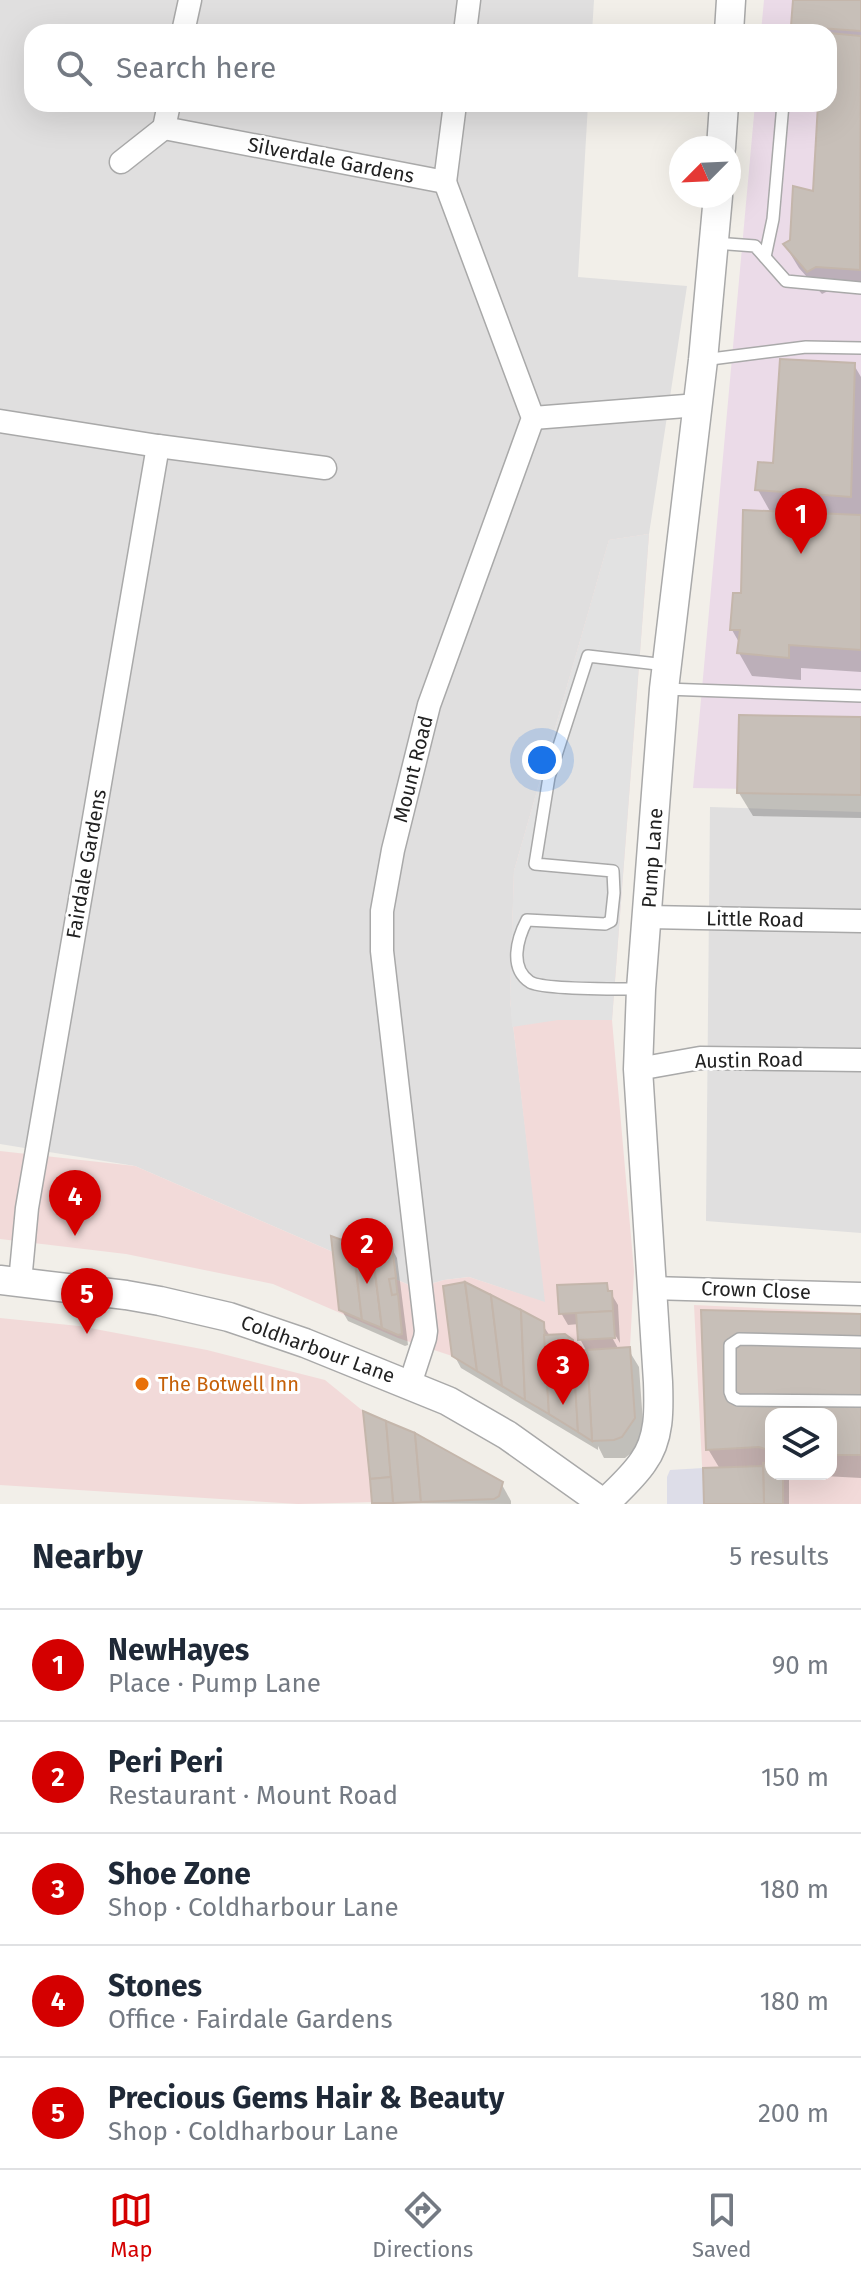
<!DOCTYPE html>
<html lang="en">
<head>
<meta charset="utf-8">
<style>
	body { margin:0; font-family:"Fira Sans",sans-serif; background:#f2f2f3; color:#1f2937 }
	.controls { position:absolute; right:24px; bottom:24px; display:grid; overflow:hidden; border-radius:16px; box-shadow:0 8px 32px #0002 }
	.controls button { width:72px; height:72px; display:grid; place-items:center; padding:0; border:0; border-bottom:2px solid #e0e1e3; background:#fff; color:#1f2937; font:40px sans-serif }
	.compass { position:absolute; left:669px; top:136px; width:72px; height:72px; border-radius:50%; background:#fff; box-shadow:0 8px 32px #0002; rotate:246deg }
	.you { position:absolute; left:542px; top:760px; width:28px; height:28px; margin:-20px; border:6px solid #fff; border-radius:50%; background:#1a73e8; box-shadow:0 0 0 12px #1a73e833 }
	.badge { display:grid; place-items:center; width:52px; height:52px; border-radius:50%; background:#d40000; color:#fff; font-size:26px; font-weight:700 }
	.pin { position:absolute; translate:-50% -66px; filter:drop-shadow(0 2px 4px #0008) }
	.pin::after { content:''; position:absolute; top:42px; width:28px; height:24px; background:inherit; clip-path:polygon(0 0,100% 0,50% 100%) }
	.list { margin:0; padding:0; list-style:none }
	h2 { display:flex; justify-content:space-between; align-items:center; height:104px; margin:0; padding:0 32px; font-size:34px }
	h2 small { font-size:26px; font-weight:400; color:#747a83 }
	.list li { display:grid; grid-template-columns:52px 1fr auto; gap:24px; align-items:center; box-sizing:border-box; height:112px; padding:0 32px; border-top:2px solid #e0e1e3 }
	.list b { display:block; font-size:30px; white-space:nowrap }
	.list p { margin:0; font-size:26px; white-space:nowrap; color:#747a83 }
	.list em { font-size:26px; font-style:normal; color:#747a83 }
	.icon { flex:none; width:44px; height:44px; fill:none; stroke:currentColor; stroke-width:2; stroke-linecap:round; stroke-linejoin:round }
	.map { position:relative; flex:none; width:861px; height:1504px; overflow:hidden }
	.search { position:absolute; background:#fff; box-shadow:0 8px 32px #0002; left:24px; right:24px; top:24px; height:88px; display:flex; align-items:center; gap:20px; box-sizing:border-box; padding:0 28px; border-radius:24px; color:#747a83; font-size:30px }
	.sheet { height:664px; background:#fff }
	nav { display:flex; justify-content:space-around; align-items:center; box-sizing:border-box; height:112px; border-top:2px solid #e0e1e3; background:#fff; font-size:22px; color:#747a83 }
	nav a { display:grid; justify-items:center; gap:4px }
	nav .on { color:#d40000 }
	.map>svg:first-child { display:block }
</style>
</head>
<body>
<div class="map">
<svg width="861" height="1504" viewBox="0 0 861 1504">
	<rect width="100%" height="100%" fill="#f2efe9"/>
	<!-- residential -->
	<g fill="#e0dfdf">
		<polygon points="0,0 594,0 592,32 32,32 32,104 588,104 578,277 687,286 649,534 609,540 514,871 510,999 546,1303 469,1277 444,1280 416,1288 135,1166 0,1144"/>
		<polygon points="710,807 861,812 861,1233 706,1221"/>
	</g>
	<!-- commercial -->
	<g fill="#f2dad9" fill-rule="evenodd">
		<polygon points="649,534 612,1020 634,1271 630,1347 635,1418 626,1432 614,1440 592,1441 452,1356 398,1338 273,1284 126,1254 0,1239 0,1151 135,1166 416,1288 444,1280 469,1277 545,1302 510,999 514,871 609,540"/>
		<path d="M 694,1305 L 861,1313 L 861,1504 L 704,1504 ZM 771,1414 L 831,1414 L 831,1474 L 771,1474 Z"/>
		<polygon points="0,1318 79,1326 207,1350 325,1380 363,1411 415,1433 503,1482 499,1496 494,1499 298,1504 0,1485"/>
	</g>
	<!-- industrial -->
	<polygon fill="#ebdbe8" points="764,0 861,0 861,791 693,788 755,104 829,104 829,32 761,32"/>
	<!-- parking -->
	<polygon fill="#e2e2e2" points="649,534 612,1020 558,1020 512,1027 510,996 514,871 609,540"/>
	<!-- plaza -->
	<polygon fill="#dddde8" points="703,1468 704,1504 667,1504 667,1477 670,1470"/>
	<!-- shadow -->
	<g fill="#0003">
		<polygon points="795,0 861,0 861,292 830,290 822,294 799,268 785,245 792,241 815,193 820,104 829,104 829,32 797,32 793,26"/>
		<polygon points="854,365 861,377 861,672 801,668 801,680 752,676 739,653 740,644 732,630 771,513 758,490"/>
		<polygon points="861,719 861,818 753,816 739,793"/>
		<polygon points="391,1247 397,1258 408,1345 405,1346 348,1321 341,1309 372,1250"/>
		<polygon points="606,1285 618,1305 620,1343 611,1328 608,1330 619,1350 628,1349 639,1367 644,1437 635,1450 625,1458 604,1458 598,1446 598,1450 461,1368 454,1355 542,1324 550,1336 571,1341 578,1352 587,1352 580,1339 579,1324 568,1325 561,1313"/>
		<polygon points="861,1316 861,1478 786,1474 831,1474 831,1414 771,1414 771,1474 785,1474 789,1480 789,1504 706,1504 720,1469 708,1449"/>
		<polygon points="501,1483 511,1501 511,1504 374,1503"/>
	</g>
	<!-- building -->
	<g fill="#c7bfb8" stroke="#c4b6ab" stroke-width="2">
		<polygon points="793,0 861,0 861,31 791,26"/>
		<polygon points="829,33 861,36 860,270 816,267 807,272 783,244 790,240 793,186 813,191 818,104 829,104"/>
		<polygon points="780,359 855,363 851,497 755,490 758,462 773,463"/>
		<polygon points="743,510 861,515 861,650 789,645 789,658 737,653 740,630 730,630 733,593 741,593"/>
		<polygon points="739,715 861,717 861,795 737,793"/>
		<polygon points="331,1236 353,1244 362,1320 339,1310"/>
		<polygon points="353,1244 372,1248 382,1328 362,1320"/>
		<polygon points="392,1245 402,1334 398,1335 382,1328 372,1248"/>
		<polygon points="392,1245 396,1278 389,1279 392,1295 398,1294 402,1334 398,1335 382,1328 372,1248"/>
		<polygon points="465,1282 477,1371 452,1356 443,1286"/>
		<polygon points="465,1282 491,1295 502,1386 477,1371"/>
		<polygon points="607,1283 608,1291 612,1291 613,1311 559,1314 557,1285"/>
		<polygon points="491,1295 521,1310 525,1400 502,1386"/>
		<polygon points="521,1310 544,1322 549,1414 525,1400"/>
		<polygon points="701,1310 861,1314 861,1455 831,1455 831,1414 771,1414 771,1451 759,1447 706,1450"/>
		<polygon points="613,1311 615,1338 578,1340 576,1313"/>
		<polygon points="565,1334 573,1340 578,1432 549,1414 544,1335"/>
		<polygon points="630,1347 635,1418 622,1437 614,1440 592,1441 587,1350"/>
		<polygon points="587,1350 592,1441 578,1432 573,1351"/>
		<polygon points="363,1411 386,1421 391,1477 370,1479"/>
		<polygon points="386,1421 415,1433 421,1502 393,1503"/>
		<polygon points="415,1433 503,1482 499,1496 494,1499 421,1502"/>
		<polygon points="763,1463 771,1464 771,1474 783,1474 783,1504 764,1504"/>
		<polygon points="763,1466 764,1504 704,1504 703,1468"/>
		<polygon points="391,1477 393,1503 372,1503 370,1479"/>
	</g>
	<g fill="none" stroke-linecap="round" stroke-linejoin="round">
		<defs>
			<g id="service">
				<polyline points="715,243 755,246 786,281 861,288"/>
				<polyline points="765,257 773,219 783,104"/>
				<polyline points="703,360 806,347 861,348"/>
				<polyline points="665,689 861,696"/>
				<path d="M 641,989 C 621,989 543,990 530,982 C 509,968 517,939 527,920 L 605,924 L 611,921 L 614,893 L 613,871 L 535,864 L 549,777 L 588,656 L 666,665"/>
				<polyline points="861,1342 739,1339 730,1345 730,1392 732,1397 738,1400 861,1401"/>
			</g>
			<g id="minor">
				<polyline points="183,32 190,0"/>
				<polyline points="465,32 469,0"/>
				<polyline points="164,128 445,182 455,104"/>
				<polyline points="164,128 169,104"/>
				<polyline points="121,162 164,128"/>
				<polyline points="533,418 698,405"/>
				<polyline points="0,421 158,446 325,468"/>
				<polyline points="648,917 861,921"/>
				<polyline points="638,1069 700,1058 861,1060"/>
				<polyline points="20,1282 27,1208 158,446"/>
				<polyline points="651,1288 861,1294"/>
				<polyline points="410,1384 425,1338 426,1331 382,951 382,911 393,850 429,705 533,418 445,182"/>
			</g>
			<g id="tertiary">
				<polyline points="729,32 731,0"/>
				<polyline points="721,148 724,104"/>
				<polyline points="0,1280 126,1295 160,1301 229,1317 305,1343 448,1401 507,1435 604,1504"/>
				<path d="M 604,1504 C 617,1491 633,1477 643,1462 C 660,1439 659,1409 658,1382 L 638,1069 L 641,989 L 664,689 L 703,360 L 718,196"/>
			</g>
		</defs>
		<!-- service casing -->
		<use href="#service" stroke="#a9a9a9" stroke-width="14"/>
		<!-- minor casing -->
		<use href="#minor" stroke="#a9a9a9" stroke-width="25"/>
		<!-- tertiary casing -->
		<use href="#tertiary" stroke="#a9a9a9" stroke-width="31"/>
		<!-- service -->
		<use href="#service" stroke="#fff" stroke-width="11"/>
		<!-- minor -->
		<use href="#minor" stroke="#fff" stroke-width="22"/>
		<!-- tertiary -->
		<use href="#tertiary" stroke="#fff" stroke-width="28"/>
	</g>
	<!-- markers -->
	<circle fill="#e8710a" stroke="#fff" stroke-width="3" cx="142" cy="1384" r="8"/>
	<g text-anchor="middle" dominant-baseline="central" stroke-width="6" stroke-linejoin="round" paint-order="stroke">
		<!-- street labels -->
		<g font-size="20" fill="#222" stroke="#fff">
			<text transform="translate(331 160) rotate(11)">Silverdale Gardens</text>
			<text transform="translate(413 769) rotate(-76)">Mount Road</text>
			<text transform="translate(652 858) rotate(-86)">Pump Lane</text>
			<text transform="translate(86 864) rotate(-80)">Fairdale Gardens</text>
			<text transform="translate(755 919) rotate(1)">Little Road</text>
			<text transform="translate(749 1060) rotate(-1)">Austin Road</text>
			<text transform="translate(756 1290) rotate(2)">Crown Close</text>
			<text transform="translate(318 1349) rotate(20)">Coldharbour Lane</text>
		</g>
		<!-- food labels -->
		<g font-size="20" fill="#c56008" stroke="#fff" text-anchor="start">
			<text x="158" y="1384">The Botwell Inn</text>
		</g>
	</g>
</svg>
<div class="controls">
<button><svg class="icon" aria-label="layers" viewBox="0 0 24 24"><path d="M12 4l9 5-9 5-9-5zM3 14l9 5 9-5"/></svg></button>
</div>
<svg class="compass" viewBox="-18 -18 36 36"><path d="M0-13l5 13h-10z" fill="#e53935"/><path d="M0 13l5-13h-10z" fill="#747a83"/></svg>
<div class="you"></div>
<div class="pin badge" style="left:801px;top:554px">1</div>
<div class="pin badge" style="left:367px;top:1284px">2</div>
<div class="pin badge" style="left:563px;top:1405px">3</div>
<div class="pin badge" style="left:75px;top:1236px">4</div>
<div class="pin badge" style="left:87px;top:1334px">5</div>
<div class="search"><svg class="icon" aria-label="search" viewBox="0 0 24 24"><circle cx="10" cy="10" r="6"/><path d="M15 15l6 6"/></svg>Search here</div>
</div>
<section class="sheet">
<h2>Nearby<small>5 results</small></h2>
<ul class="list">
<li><span class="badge">1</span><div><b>NewHayes</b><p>Place · Pump Lane</p></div><em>90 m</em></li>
<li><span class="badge">2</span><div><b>Peri Peri</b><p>Restaurant · Mount Road</p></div><em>150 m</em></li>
<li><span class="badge">3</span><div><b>Shoe Zone</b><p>Shop · Coldharbour Lane</p></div><em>180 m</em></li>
<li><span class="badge">4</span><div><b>Stones</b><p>Office · Fairdale Gardens</p></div><em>180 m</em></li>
<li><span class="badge">5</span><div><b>Precious Gems Hair &amp; Beauty</b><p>Shop · Coldharbour Lane</p></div><em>200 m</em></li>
</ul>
</section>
<nav>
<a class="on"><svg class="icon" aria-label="map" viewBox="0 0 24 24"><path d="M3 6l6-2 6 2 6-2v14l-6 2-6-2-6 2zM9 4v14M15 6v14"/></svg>Map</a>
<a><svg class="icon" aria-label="directions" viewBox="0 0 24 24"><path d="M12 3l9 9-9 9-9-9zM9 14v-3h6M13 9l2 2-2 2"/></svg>Directions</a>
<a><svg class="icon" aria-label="saved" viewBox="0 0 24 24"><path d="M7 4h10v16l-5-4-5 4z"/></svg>Saved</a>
</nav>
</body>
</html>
